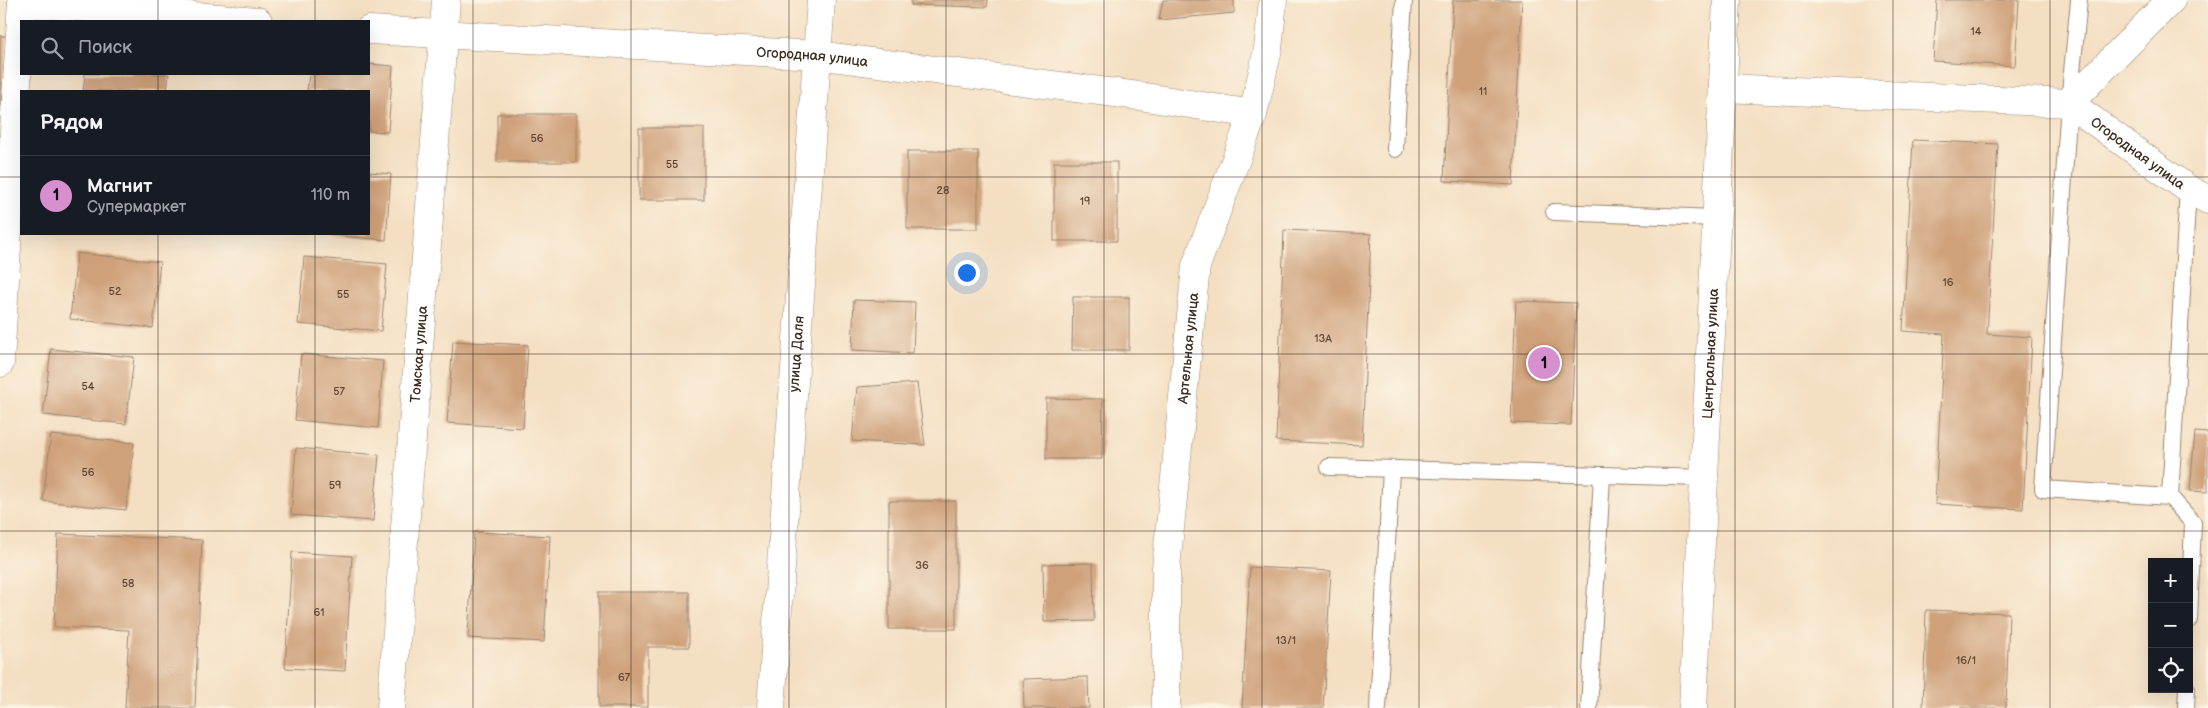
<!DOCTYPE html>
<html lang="ru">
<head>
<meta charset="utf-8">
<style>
	body { margin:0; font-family:"Balsamiq Sans",sans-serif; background:#20242c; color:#f1f3f6 }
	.controls { position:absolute; right:15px; bottom:15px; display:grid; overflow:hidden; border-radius:0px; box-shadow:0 5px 20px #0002 }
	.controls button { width:45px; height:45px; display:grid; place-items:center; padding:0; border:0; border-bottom:1px solid #363941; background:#171b24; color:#f1f3f6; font:25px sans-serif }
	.you { position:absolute; left:966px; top:272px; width:18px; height:18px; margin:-12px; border:4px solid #fff; border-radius:50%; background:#1a73e8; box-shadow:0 0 0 8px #1a73e833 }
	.badge { display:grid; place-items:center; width:32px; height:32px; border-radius:50%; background:#d690ce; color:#111; font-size:16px; font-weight:700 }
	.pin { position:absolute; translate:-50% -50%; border:2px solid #fff; box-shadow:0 1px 5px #0006 }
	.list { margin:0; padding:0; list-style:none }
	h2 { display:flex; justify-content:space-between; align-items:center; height:65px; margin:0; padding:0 20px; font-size:21px }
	h2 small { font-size:16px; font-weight:400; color:#9ea1a6 }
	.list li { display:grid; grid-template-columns:32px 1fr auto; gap:15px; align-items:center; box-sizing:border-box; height:80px; padding:0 20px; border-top:1px solid #363941 }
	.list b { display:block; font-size:19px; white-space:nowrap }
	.list p { margin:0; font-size:16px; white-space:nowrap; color:#9ea1a6 }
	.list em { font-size:16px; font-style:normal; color:#9ea1a6 }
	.icon { flex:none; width:28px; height:28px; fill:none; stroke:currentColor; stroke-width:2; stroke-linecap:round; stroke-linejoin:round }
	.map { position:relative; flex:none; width:2208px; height:708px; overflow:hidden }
	.search { position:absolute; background:#171b24; box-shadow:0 5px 20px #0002; left:20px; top:20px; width:350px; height:55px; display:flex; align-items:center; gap:12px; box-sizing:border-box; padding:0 18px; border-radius:0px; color:#9ea1a6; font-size:19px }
	.panel { position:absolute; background:#171b24; box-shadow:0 5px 20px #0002; left:20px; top:90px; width:350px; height:145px; border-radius:0px }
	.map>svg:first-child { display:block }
</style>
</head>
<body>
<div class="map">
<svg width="2208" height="708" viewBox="0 0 2208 708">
	<rect width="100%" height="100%" fill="#fcf5e5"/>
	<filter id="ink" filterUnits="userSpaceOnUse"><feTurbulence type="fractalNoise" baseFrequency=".02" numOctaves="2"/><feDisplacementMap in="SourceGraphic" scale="10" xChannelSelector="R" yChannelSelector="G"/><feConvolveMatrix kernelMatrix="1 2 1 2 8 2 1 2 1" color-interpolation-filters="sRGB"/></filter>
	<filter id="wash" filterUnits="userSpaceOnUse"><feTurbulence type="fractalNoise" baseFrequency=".0096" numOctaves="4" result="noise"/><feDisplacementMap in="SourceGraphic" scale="20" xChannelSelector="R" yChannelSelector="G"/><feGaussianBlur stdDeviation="1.12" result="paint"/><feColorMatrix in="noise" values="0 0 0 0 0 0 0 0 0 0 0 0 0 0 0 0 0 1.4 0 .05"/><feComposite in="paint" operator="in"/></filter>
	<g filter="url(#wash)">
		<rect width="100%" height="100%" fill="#f4dfc2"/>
		<g id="blocks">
			<!-- building -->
			<g fill="#cfa17a">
				<polygon points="911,0 988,0 987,7 911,5"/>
				<polygon points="1163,0 1234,0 1234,13 1159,20"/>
				<polygon points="1453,0 1522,0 1513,185 1444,181"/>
				<polygon points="1937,0 2019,0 2015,66 1933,61"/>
				<polygon points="0,36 7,36 1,105 0,105"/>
				<polygon points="369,64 393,66 388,132 369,131 369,91 307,91 309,74 369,74"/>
				<polygon points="85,74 169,74 167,91 83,91"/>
				<rect x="497" y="114" width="79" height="48"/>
				<rect x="639" y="128" width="65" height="72"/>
				<polygon points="1913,140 1998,144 1987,334 2032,337 2023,509 1935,504 1944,334 1903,331"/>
				<rect x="907" y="151" width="71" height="78"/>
				<rect x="1054" y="162" width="63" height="79"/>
				<polygon points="369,172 391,174 386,240 329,235 369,234"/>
				<polygon points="1284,230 1371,234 1362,445 1276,441"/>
				<polygon points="77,253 160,262 153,328 70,319"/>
				<polygon points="304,257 387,264 381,331 298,324"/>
				<polygon points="1073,297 1129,297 1129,350 1072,350"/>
				<polygon points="854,300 915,302 913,353 852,350"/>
				<polygon points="1516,301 1576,303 1571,425 1511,423"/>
				<polygon points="453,341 528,345 523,428 447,423"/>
				<polygon points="51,349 134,357 126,424 43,415"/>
				<polygon points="301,354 383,361 378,428 295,420"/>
				<polygon points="917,383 925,445 852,441 857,387"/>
				<polygon points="1046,398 1103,399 1102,459 1046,459"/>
				<polygon points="2195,432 2208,433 2208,492 2190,491"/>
				<polygon points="51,435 134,443 126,510 43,501"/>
				<polygon points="296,448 379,455 373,521 291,515"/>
				<rect x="889" y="501" width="67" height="128"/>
				<polygon points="474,532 550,536 544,642 468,638"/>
				<polygon points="58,534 202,540 195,708 125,708 129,630 54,627"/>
				<polygon points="292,552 352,556 345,671 285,668"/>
				<polygon points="1093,563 1094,621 1044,622 1043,564"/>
				<polygon points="1250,567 1331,571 1323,708 1242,708"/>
				<polygon points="599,592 689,592 689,647 648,647 648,707 599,707"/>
				<polygon points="1926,610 2009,613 2006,708 1923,708"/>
				<polygon points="1088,677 1089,708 1024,708 1023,679"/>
			</g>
		</g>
	</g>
	<g filter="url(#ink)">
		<use href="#blocks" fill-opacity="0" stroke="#988470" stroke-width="1"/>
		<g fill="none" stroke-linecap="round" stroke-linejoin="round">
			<defs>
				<g id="lane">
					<polyline points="2079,0 2069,103 2043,489 2170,497 2193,523 2189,620"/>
					<polyline points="1395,149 1404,0"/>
					<polyline points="1554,212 1716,218"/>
					<polyline points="1329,467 1704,478"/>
					<polyline points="2170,497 2188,189"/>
					<polyline points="1378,708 1391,470"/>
					<polyline points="1589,708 1602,476"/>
					<polyline points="2186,708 2187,689"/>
				</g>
				<g id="street">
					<polyline points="22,3 258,21"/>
					<path id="s1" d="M 369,30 L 816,55 L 1139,96 L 1253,114"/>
					<polyline points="1723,88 2069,103"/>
					<path id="s2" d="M 2069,103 L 2188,189 L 2208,200"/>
					<polyline points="2069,103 2171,0"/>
					<polyline points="0,363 22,0"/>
					<path id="s3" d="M 391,708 L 446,0"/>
					<path id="s4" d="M 771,708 L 821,0"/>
					<path id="s5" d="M 1166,708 L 1166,568 L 1196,266 L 1253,114 L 1268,49 L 1273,0"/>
				</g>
				<g id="secondary">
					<path id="s6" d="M 1693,708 L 1727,0"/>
				</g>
			</defs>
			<!-- lane casing -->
			<use href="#lane" stroke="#988470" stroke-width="18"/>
			<!-- street casing -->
			<use href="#street" stroke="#988470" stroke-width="29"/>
			<!-- secondary casing -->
			<use href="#secondary" stroke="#988470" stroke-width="29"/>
			<!-- lane -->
			<use href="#lane" stroke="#fff" stroke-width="16"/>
			<!-- street -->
			<use href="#street" stroke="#fff" stroke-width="28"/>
			<!-- secondary -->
			<use href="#secondary" stroke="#fff" stroke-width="28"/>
		</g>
	</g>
	<!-- grid -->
	<path fill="none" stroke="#3b2a1e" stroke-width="1" stroke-opacity="0.55" d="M 158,0 L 158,21M 315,0 L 315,21M 473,0 L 473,708M 631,0 L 631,708M 789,0 L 789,708M 946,0 L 946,708M 1104,0 L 1104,708M 1262,0 L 1262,708M 1419,0 L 1419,708M 1577,0 L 1577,708M 1735,0 L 1735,708M 1893,0 L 1893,708M 2050,0 L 2050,708M 158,74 L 158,91M 315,74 L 315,91M 0,177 L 21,177M 369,177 L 2208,177M 158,234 L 158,708M 315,234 L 315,708M 0,354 L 2208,354M 0,531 L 2208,531"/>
	<g text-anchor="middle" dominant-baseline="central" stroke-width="5" stroke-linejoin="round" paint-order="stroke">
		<!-- number labels -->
		<g font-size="11" fill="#604835">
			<text x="1976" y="31">14</text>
			<text x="1483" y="91">11</text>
			<text x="537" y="138">56</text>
			<text x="672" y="164">55</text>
			<text x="943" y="190">28</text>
			<text x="1085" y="201">19</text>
			<text x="1948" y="282">16</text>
			<text x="115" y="291">52</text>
			<text x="343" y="294">55</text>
			<text x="1323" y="338">13А</text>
			<text x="88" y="386">54</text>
			<text x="339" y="391">57</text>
			<text x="88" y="472">56</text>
			<text x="335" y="485">59</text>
			<text x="922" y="565">36</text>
			<text x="128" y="583">58</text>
			<text x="319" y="612">61</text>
			<text x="1286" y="640">13/1</text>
			<text x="1966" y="660">16/1</text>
			<text x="624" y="677">67</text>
		</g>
		<!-- street labels -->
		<g font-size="14" fill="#3b2a1e" stroke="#fcf5e5">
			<text stroke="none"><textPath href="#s1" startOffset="444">Огородная улица</textPath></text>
			<text stroke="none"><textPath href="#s2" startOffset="85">Огородная улица</textPath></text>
			<text stroke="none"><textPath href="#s5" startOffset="361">Артельная улица</textPath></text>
			<text stroke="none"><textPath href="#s3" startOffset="355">Томская улица</textPath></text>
			<text stroke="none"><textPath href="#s4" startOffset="355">улица Даля</textPath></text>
			<text stroke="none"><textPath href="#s6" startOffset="355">Центральная улица</textPath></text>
		</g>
	</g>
</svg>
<div class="controls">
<button>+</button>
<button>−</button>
<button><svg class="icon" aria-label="locate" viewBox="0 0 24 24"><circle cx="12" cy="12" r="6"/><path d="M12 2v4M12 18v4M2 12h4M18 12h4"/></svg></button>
</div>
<div class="you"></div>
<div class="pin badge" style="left:1544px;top:363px">1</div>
<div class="search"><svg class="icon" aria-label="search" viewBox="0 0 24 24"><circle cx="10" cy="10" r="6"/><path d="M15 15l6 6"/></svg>Поиск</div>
<section class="panel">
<h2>Рядом<small></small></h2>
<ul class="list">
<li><span class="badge">1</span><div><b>Магнит</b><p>Супермаркет</p></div><em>110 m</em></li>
</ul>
</section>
</div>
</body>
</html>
